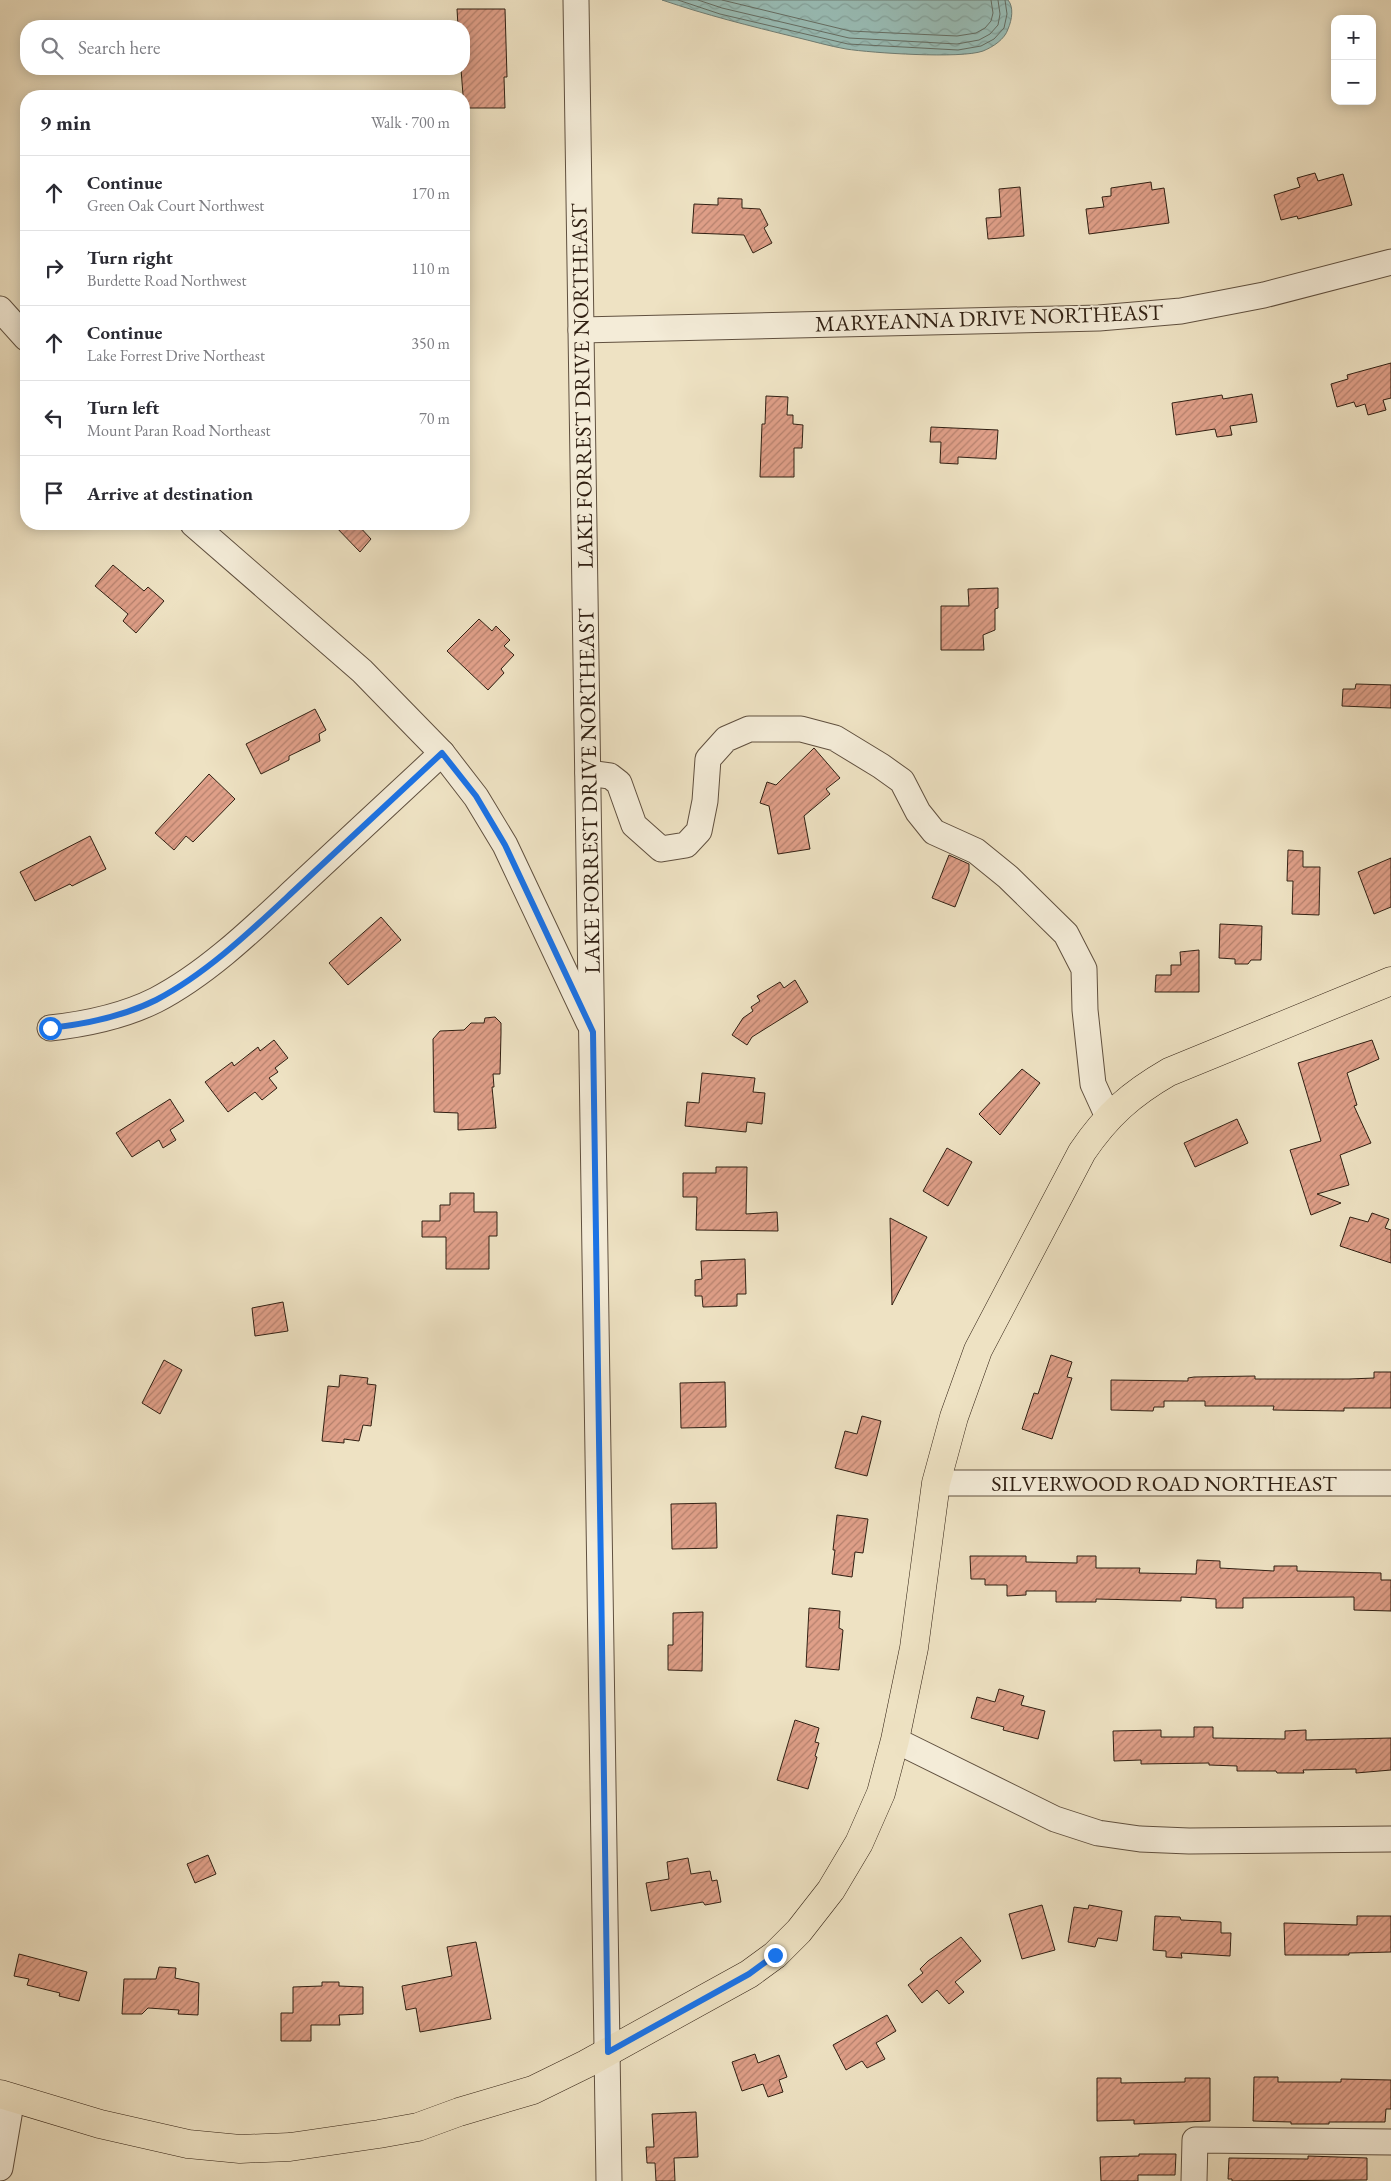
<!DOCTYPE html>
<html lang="en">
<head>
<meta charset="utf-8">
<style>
	body { margin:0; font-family:"EB Garamond",serif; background:#f7f7f7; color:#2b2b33 }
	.controls { position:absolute; right:15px; top:15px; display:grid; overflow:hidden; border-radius:10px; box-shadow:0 2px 12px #0003 }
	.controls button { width:45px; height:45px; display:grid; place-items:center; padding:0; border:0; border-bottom:1px solid #e1e1e2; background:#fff; color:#2b2b33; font:25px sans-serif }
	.stop { position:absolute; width:15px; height:15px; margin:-11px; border:4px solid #1a73e8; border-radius:50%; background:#fff }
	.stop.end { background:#1a73e8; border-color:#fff; box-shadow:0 1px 5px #0008 }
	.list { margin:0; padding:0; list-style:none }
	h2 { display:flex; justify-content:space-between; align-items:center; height:65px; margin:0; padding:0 20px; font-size:21px }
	h2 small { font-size:16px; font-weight:400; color:#7c7c81 }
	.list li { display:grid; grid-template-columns:32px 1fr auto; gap:15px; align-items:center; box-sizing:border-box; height:75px; padding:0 20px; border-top:1px solid #e1e1e2 }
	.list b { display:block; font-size:19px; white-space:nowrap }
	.list p { margin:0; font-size:16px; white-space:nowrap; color:#7c7c81 }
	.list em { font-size:16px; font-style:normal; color:#7c7c81 }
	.icon { flex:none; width:28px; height:28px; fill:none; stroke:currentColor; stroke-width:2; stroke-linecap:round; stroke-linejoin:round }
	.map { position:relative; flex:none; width:1391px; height:2181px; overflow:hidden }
	.search { position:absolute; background:#fff; box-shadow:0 2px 12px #0003; left:20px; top:20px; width:450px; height:55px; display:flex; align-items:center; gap:12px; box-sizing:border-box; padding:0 18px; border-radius:20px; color:#7c7c81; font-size:19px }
	.panel { position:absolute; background:#fff; box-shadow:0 2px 12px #0003; left:20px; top:90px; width:450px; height:440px; border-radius:20px }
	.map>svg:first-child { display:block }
</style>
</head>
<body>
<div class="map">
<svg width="1391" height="2181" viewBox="0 0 1391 2181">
	<defs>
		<pattern id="water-waves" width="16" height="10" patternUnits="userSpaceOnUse" patternTransform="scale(1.25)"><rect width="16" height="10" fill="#99bdb6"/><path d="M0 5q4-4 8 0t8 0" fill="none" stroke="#84a29c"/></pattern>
		<pattern id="building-hatch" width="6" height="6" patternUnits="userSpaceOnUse" patternTransform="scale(1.25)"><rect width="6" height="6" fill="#df9f88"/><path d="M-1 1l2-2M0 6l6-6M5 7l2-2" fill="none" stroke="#b5816e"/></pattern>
	</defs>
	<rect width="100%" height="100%" fill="#eee2c3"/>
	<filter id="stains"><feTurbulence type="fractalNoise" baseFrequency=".004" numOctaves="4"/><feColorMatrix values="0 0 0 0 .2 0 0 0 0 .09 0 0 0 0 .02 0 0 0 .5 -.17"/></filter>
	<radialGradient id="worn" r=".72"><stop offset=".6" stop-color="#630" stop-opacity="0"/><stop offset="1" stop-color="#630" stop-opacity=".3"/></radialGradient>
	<!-- water -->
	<path fill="url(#water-waves)" stroke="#6f7e75" d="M 662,0 L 1008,0 C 1014,7 1012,20 1008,29 C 1005,39 993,47 983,51 C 961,59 872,53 846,49 C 829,46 812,41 795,37 C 750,26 706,15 662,0 Z"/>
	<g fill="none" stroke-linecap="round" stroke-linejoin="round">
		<!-- shore -->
		<g stroke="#656e64" stroke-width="1">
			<polyline points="678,0 720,14 848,44 958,50 981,46 994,39 1004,28 1007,14 1005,0"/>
			<polyline points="698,0 722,8 849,38 957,44 979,40 990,34 998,25 1000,14 998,0"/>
			<polyline points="722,0 850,31 957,36 976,33 985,28 991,21 993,13 991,0"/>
		</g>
	</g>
	<!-- building -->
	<g fill="url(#building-hatch)" stroke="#312013">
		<polygon points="457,9 505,9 507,77 504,77 505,108 464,108 461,69 464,69 464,26 458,26"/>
		<polygon points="1315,173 1318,181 1343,174 1352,205 1298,219 1297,216 1281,220 1274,195 1300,187 1297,178"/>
		<polygon points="1151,182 1152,190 1164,188 1169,223 1089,234 1086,209 1104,207 1102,197 1111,196 1111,188"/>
		<polygon points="1020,187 1024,236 988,239 986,218 1001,217 999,189"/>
		<polygon points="718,198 742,199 742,208 760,209 768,225 764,228 772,243 753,253 744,235 692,233 694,204 718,205"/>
		<polygon points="1391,363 1391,398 1383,400 1386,410 1368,415 1365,404 1356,407 1354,402 1337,407 1331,384 1348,379 1347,375"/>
		<polygon points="1252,394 1257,422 1230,426 1232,435 1217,437 1215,429 1176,435 1172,403 1222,395 1223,399"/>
		<polygon points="766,396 788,397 787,415 793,415 793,424 803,425 802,448 794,448 794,477 760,477 762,424 765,424"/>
		<polygon points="931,427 998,430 996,459 958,457 958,464 940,463 941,442 930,442"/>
		<polygon points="333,524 357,524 371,539 360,552"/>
		<polygon points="113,565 144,591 148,587 164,601 136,633 123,621 128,614 95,586"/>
		<polygon points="998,588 998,608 995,609 995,630 983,635 984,650 941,650 941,606 969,606 968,589"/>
		<polygon points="479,619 492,631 496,626 510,640 504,646 514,655 501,669 504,673 488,690 447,651"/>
		<polygon points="1356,684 1391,685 1391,708 1342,706 1343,689 1355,689"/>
		<polygon points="315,709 326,730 319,734 320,741 289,756 289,760 261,774 246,744"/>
		<polygon points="814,748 840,778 826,789 830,794 804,816 810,849 778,854 769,806 760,803 767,782 776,785"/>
		<polygon points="209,774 235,799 193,842 186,836 174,850 155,833"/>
		<polygon points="90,836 106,869 72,886 70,884 35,901 20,872"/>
		<polygon points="1288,850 1303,851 1303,867 1320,867 1319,915 1292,914 1293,881 1287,881"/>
		<polygon points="949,855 969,864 969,871 955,907 932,898"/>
		<polygon points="1391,858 1391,907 1374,914 1358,872"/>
		<polygon points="381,917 401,940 348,985 329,963"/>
		<polygon points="1220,924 1262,926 1261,960 1251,960 1248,964 1235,964 1235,959 1219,958"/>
		<polygon points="1199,950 1199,992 1155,992 1156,975 1171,975 1171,965 1181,965 1180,952"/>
		<polygon points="795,980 808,1002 752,1037 747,1045 732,1035 743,1018 753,1011 751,1007 760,1001 757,996 780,982 784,988"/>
		<polygon points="495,1017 501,1023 501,1033 500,1074 493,1074 494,1087 492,1087 496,1128 458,1130 458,1113 434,1112 433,1039 440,1031 464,1030 471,1023 484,1023 485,1018"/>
		<polygon points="274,1040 288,1058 275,1068 278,1072 269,1078 277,1088 262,1100 255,1092 228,1112 205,1082 232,1062 234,1066 258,1047 260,1051"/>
		<polygon points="1372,1040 1379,1059 1347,1073 1357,1105 1354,1106 1371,1143 1340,1155 1349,1185 1317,1194 1341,1203 1311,1215 1290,1150 1321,1141 1298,1063"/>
		<polygon points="1022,1069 1040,1083 1000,1135 979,1114"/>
		<polygon points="702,1073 755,1078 753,1092 765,1093 762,1124 747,1122 746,1132 685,1126 687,1102 699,1103"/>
		<polygon points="170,1099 184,1121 170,1130 176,1140 163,1148 159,1140 132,1157 116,1133"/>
		<polygon points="1237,1119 1248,1143 1195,1167 1184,1143"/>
		<polygon points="947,1148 972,1162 948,1206 923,1191"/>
		<polygon points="716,1167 747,1167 746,1214 777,1212 778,1231 696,1230 697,1197 683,1197 683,1173 716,1173"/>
		<polygon points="450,1193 474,1193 474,1212 497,1212 497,1236 489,1236 489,1269 446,1269 446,1237 422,1237 422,1221 440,1221 440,1205 450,1205"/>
		<polygon points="1372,1213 1389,1219 1385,1228 1391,1230 1391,1263 1340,1246 1350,1217 1368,1222"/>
		<polygon points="890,1218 927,1237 892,1305"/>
		<polygon points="745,1259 746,1294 737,1294 737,1306 703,1307 702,1296 695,1296 695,1280 702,1279 701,1261"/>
		<polygon points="283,1302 288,1331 255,1336 252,1308"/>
		<polygon points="1051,1355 1072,1362 1067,1377 1072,1378 1052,1439 1022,1429 1034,1393 1038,1394"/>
		<polygon points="164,1360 182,1370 160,1414 142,1403"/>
		<polygon points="1374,1372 1391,1372 1391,1408 1344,1408 1344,1411 1273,1410 1274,1406 1205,1406 1205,1401 1164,1401 1164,1407 1154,1407 1153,1411 1111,1410 1111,1380 1188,1381 1188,1378 1194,1377 1255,1376 1255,1379 1349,1379 1374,1378"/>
		<polygon points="340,1375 368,1378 367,1384 376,1385 371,1426 363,1425 359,1441 344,1439 344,1443 322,1441 328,1386 339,1387"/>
		<polygon points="725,1382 726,1427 681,1428 680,1383"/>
		<polygon points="862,1416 881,1421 867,1476 835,1468 845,1431 857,1434"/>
		<polygon points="716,1503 717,1548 672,1549 671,1504"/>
		<polygon points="837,1515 868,1519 863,1553 855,1552 852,1577 832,1574 835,1550 833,1550"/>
		<polygon points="970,1556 1026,1556 1026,1562 1077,1563 1077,1556 1096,1556 1096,1568 1140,1568 1139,1573 1196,1574 1197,1560 1220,1561 1220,1568 1274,1571 1274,1566 1297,1566 1297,1571 1381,1573 1381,1580 1391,1580 1391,1611 1354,1610 1354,1597 1243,1598 1243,1608 1216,1608 1216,1599 1181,1597 1181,1601 1096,1599 1096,1602 1056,1602 1056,1591 1026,1591 1026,1595 1007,1596 1007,1585 985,1585 985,1579 971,1579"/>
		<polygon points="809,1608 840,1611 839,1628 843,1630 839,1670 806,1667"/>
		<polygon points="703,1612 702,1671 668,1670 668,1645 673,1645 673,1613"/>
		<polygon points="999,1689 1024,1696 1021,1705 1045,1711 1038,1739 1003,1730 1004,1727 971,1718 977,1697 995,1702"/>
		<polygon points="795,1720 819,1728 815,1742 819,1743 815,1756 817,1757 808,1789 777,1780"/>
		<polygon points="1194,1727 1213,1727 1213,1738 1285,1739 1285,1731 1306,1730 1306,1740 1391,1738 1391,1770 1356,1773 1356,1769 1303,1770 1304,1773 1277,1773 1276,1771 1237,1771 1237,1766 1209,1765 1209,1763 1141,1764 1141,1760 1114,1761 1113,1731 1161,1730 1161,1737 1194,1737"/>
		<polygon points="208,1855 216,1874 195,1883 187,1864"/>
		<polygon points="688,1858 691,1874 710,1871 712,1881 717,1880 721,1902 705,1905 703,1902 651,1911 646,1883 669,1879 667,1862"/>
		<polygon points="1042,1905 1055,1950 1022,1959 1009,1914"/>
		<polygon points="1089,1905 1122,1911 1117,1941 1098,1938 1095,1947 1068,1942 1074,1907 1088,1909"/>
		<polygon points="1155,1916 1180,1917 1181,1920 1221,1922 1221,1933 1231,1933 1230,1956 1181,1953 1182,1958 1166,1957 1166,1951 1153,1950"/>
		<polygon points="1357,1916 1391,1916 1391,1952 1349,1953 1349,1955 1285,1955 1284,1923 1357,1925"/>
		<polygon points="961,1937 981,1961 955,1982 964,1992 949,2004 937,1990 922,2003 908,1985 923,1973 920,1969 928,1961"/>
		<polygon points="476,1942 491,2019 420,2032 416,2008 406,2010 402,1986 452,1976 447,1947"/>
		<polygon points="19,1954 87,1972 79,2001 59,1996 60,1993 27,1985 29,1979 14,1976"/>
		<polygon points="159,1967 176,1968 175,1978 199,1983 198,2015 178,2014 179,2010 148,2008 142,2014 122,2014 124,1979 156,1979"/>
		<polygon points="322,1982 339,1982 339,1986 363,1987 363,2014 339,2015 340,2025 311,2025 311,2041 281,2041 281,2013 293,2013 293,1987 322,1986"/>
		<polygon points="887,2015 896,2031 876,2043 885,2059 867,2068 862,2061 846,2070 833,2045"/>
		<polygon points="755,2054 758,2063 779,2055 787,2077 779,2080 783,2092 768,2097 763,2084 742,2091 732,2062"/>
		<polygon points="1254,2077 1278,2077 1278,2082 1341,2082 1341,2079 1391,2080 1391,2109 1386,2109 1385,2122 1329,2122 1329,2124 1291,2124 1291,2122 1253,2121"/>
		<polygon points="1097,2078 1121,2078 1121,2083 1185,2082 1185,2078 1210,2078 1210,2121 1134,2124 1134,2120 1097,2121"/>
		<polygon points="696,2112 698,2157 674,2158 675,2181 656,2181 655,2163 647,2163 646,2147 654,2147 652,2114"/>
		<polygon points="1139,2154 1176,2154 1175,2175 1138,2175 1138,2181 1101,2181 1100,2157 1139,2156"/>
		<polygon points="1308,2156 1367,2158 1367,2180 1232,2181 1232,2179 1228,2179 1229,2158 1308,2159"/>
	</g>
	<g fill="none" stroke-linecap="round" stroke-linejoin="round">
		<defs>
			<g id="minor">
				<polyline points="576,0 609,2181"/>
				<polyline points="0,309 26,338"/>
				<polyline points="581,330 1099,318 1181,311 1264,295 1391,262"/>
				<polyline points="193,524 362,671 442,753 476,797 505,845 589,1023"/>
				<polyline points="588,773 610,776 619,783 634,825 661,849 686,845 699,831 705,801 708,759 726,739 749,729 801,729 835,738 881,766 902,781 918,812 934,832 976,851 1008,877 1066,934 1084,969 1085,1010 1093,1084 1108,1117"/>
				<path d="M 50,1028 C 87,1024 122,1017 156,1000 C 208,973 255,927 298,887 C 346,842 394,798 442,753"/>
				<polyline points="936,1483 1391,1483"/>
				<polyline points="895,1740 1055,1819 1098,1833 1140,1839 1189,1841 1391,1839"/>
				<polyline points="0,2168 12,2098"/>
				<polyline points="1194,2181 1195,2140 1391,2142"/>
			</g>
			<path id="major" d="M 0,2094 L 100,2124 L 188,2144 L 240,2149 L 290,2147 L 379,2134 L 418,2127 L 459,2112 L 533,2090 L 586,2064 L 749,1974 L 775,1955 L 799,1931 L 831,1890 L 859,1843 L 881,1793 L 895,1740 L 914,1648 L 936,1483 L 954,1417 L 978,1350 L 1082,1152 C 1107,1115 1131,1094 1169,1072 L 1391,981"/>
		</defs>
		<!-- minor casing -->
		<use href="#minor" stroke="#60503f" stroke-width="27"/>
		<!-- major casing -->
		<use href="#major" stroke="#312013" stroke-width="29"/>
		<!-- minor -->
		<use href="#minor" stroke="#f4ecd8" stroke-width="25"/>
		<!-- major -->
		<use href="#major" stroke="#eee2c3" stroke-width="28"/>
	</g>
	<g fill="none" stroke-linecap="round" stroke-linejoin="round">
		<!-- route -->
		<path stroke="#1a73e8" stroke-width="6" d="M 50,1028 C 87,1024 122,1017 156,1000 C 208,973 255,927 298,887 C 346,842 394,798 442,753 L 476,796 L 505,845 L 593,1032 L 608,2052 L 749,1974 L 775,1955"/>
	</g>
	<g text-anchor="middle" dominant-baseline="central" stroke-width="4" stroke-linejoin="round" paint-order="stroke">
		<!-- street labels -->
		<g font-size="22" fill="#312013" stroke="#f4ecd8">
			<text transform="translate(989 318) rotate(-2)">MARYEANNA DRIVE NORTHEAST</text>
			<text transform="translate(582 386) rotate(-91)">LAKE FORREST DRIVE NORTHEAST</text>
			<text transform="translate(589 791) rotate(-91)">LAKE FORREST DRIVE NORTHEAST</text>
			<text x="1164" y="1483">SILVERWOOD ROAD NORTHEAST</text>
		</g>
	</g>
	<rect width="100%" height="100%" filter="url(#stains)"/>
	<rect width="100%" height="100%" fill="url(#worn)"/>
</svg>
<div class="controls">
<button>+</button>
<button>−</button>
</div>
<div class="stop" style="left:50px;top:1028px"></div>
<div class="stop end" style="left:775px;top:1955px"></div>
<div class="search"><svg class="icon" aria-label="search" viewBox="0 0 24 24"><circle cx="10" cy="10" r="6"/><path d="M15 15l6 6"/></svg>Search here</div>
<section class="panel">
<h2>9 min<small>Walk · 700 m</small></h2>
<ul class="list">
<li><svg class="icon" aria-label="ahead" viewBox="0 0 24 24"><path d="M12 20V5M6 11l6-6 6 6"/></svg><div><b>Continue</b><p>Green Oak Court Northwest</p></div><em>170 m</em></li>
<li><svg class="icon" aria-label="right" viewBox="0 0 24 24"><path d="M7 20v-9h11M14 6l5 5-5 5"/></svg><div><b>Turn right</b><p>Burdette Road Northwest</p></div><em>110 m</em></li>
<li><svg class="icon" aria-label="ahead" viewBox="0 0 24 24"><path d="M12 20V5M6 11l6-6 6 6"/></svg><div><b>Continue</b><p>Lake Forrest Drive Northeast</p></div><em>350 m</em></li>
<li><svg class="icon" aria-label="left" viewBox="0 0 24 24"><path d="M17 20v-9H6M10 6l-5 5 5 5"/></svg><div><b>Turn left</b><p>Mount Paran Road Northeast</p></div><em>70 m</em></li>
<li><svg class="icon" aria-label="arrive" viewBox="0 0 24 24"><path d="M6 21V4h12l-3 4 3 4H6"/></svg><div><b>Arrive at destination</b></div></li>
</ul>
</section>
</div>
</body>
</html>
